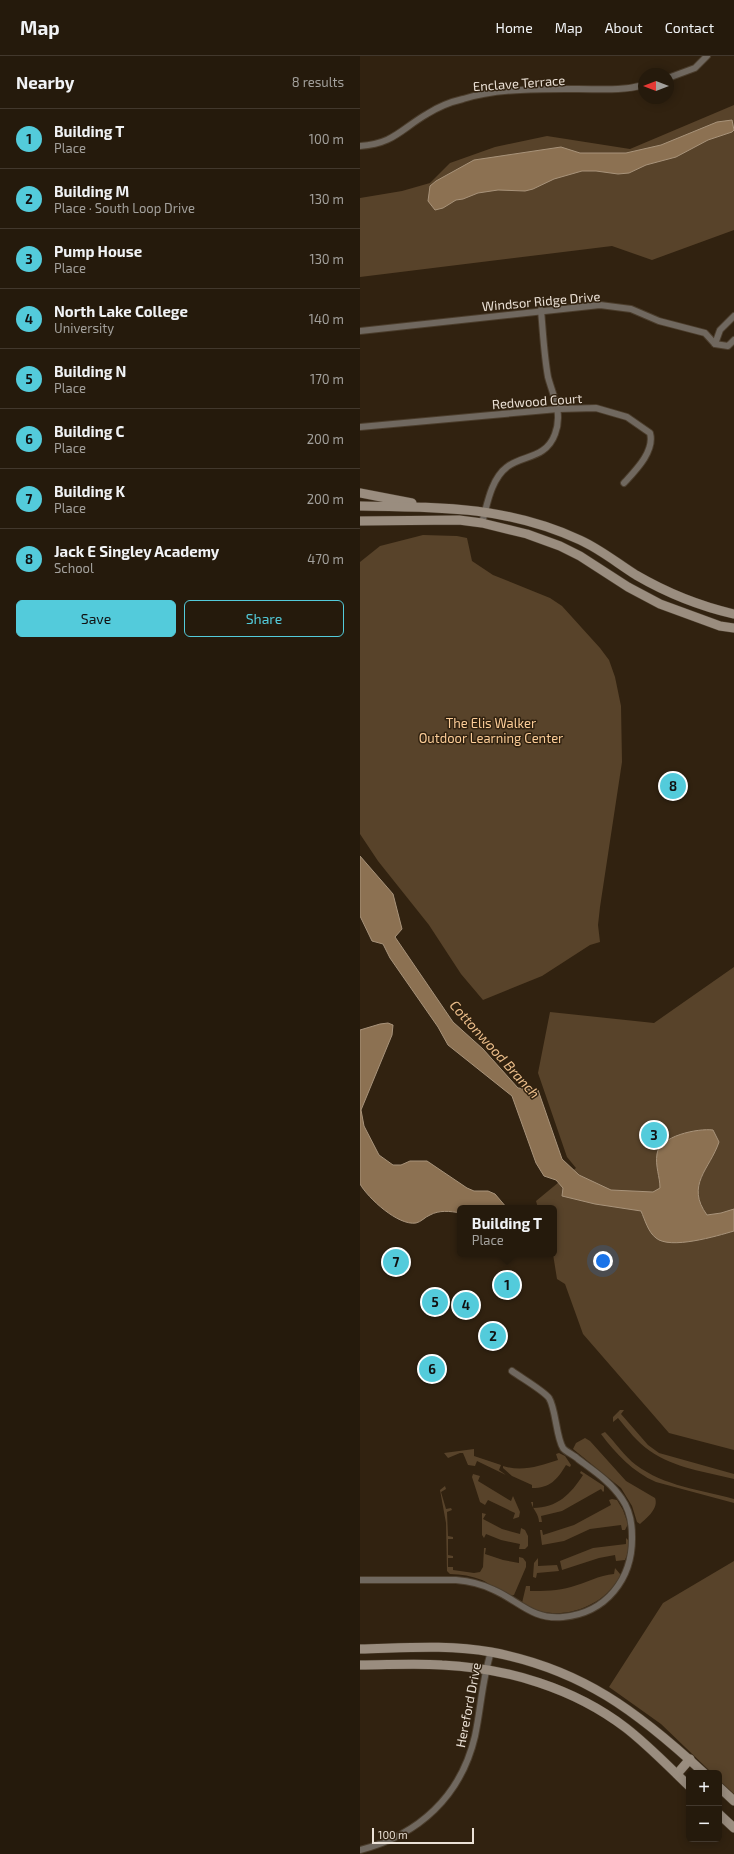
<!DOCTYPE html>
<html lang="en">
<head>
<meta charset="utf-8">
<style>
	body { margin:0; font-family:"Exo 2",sans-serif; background:#2d2315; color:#f1f3f6 }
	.controls { position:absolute; right:12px; bottom:12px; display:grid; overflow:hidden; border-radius:6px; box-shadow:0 2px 10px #0003 }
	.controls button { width:36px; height:36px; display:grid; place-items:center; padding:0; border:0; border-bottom:1px solid #42382d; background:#251a0c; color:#f1f3f6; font:20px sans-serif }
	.compass { position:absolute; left:278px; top:12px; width:36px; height:36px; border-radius:50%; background:#251a0c; box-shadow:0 2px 10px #0003; rotate:270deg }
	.scale { position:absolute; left:12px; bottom:10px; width:102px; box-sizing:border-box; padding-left:4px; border:2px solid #ebe1d6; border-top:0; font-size:11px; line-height:14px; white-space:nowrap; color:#ebe1d6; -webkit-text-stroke:3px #312210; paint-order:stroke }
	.you { position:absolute; left:243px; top:1205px; width:14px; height:14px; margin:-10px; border:3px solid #fff; border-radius:50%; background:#1a73e8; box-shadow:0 0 0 6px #1a73e833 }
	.badge { display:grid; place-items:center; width:26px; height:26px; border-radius:50%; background:#53cbdb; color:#111; font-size:13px; font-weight:700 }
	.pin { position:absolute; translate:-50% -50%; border:2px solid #fff; box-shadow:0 1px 4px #0006 }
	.popup { position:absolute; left:97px; top:1149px; width:100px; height:52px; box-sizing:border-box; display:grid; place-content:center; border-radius:6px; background:#251a0c; filter:drop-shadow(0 1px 3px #0005); font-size:13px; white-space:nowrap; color:#a3a19d }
	.popup b { font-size:15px; color:#f1f3f6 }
	.popup::after { content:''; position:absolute; left:50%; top:100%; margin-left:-8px; border:8px solid transparent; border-top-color:#251a0c }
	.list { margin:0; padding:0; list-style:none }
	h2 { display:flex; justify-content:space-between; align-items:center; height:52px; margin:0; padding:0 16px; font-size:17px }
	h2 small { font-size:13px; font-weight:400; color:#a3a19d }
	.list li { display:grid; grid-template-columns:26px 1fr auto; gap:12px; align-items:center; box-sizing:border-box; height:60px; padding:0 16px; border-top:1px solid #42382d }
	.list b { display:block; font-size:15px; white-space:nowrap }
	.list p { margin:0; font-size:13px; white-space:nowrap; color:#a3a19d }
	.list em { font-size:13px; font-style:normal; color:#a3a19d }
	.actions { display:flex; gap:8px; padding:12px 16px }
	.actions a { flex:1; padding:9px 0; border:1px solid #53cbdb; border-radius:6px; text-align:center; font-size:14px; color:#53cbdb }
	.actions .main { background:#53cbdb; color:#111 }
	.map { position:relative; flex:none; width:374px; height:1798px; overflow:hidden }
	header { display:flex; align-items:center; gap:24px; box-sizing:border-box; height:56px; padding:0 20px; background:#251a0c; border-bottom:1px solid #42382d }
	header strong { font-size:19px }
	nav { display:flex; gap:22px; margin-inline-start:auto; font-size:14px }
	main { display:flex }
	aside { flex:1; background:#251a0c }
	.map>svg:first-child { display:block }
</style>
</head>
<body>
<header>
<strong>Map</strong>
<nav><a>Home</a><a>Map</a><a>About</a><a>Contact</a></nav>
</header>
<main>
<aside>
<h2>Nearby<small>8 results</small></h2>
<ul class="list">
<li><span class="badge">1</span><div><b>Building T</b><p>Place</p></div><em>100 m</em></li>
<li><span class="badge">2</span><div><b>Building M</b><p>Place · South Loop Drive</p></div><em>130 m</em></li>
<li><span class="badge">3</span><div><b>Pump House</b><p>Place</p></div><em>130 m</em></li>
<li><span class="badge">4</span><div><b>North Lake College</b><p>University</p></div><em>140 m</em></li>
<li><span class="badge">5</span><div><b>Building N</b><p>Place</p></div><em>170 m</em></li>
<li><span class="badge">6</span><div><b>Building C</b><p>Place</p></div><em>200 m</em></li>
<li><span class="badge">7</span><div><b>Building K</b><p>Place</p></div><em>200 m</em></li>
<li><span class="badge">8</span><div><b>Jack E Singley Academy</b><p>School</p></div><em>470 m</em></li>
</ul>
<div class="actions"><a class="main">Save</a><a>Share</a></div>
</aside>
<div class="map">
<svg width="374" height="1798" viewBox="0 0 374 1798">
	<rect width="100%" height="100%" fill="#312210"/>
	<!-- green -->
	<g fill="#58432a">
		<polygon points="374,49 374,174 292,204 252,190 0,221 0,142 42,135 70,127 90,107 135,91 187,80 270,93"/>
		<polygon points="63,479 97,480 107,482 112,505 133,519 190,542 202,550 240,592 249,604 255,621 261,650 262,706 240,851 238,869 240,886 230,889 182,920 123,944 101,918 69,869 18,805 0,778 0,506 20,490"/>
		<polygon points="374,911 374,1394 309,1377 223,1278 205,1228 197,1223 193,1198 194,1152 178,1152 176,1145 216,1112 207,1101 178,1017 190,956 294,967"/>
		<path d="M 260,1354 L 264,1354 L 261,1358 L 288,1389 L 299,1397 L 374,1418 L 374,1423 C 346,1416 314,1412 290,1395 C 277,1386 268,1374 258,1362 L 253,1366 L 253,1361 Z"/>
		<path d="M 245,1376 C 256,1387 264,1400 276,1409 C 304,1430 341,1434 374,1443 L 374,1447 L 296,1426 C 273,1416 256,1398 241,1378 Z"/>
		<path d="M 225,1382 L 230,1385 L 266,1425 L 295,1442 C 299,1452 287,1462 280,1468 L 277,1466 L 272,1450 L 261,1432 L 213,1393 L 216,1387 Z"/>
		<polygon points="114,1393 114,1400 141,1409 139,1414 146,1419 117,1405 115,1410 108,1409 103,1397 100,1397 88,1402 84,1397"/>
		<path d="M 199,1397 L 205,1400 L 211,1409 L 210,1411 L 206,1409 C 197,1424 190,1432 172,1432 L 172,1429 L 152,1420 L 143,1412 L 143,1410 C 162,1416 180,1410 198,1404 L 196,1398 Z"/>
		<path d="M 221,1415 L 244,1430 L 244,1435 L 243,1436 L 241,1433 L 202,1455 L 181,1460 L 182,1466 L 179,1466 C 179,1458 173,1454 171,1446 L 173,1446 L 173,1452 C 197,1452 211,1438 223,1419 L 220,1417 Z"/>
		<polygon points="113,1418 120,1420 118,1425 151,1445 153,1440 160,1456 159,1461 153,1463 155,1457 128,1444 125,1449 120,1446 112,1421"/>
		<path d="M 85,1430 L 86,1433 L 81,1436 L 86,1453 L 91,1452 L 92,1454 L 87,1456 L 88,1480 L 93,1481 L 93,1483 L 88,1483 L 88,1499 L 93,1500 L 93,1502 L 88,1502 L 88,1511 L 93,1511 L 93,1514 L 114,1517 L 120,1516 L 123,1511 L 124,1492 L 126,1492 L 125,1498 L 143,1504 L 159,1507 L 159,1501 L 163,1502 L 166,1506 L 166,1511 L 154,1539 C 144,1541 131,1528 122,1524 C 112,1520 101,1518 90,1518 L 87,1515 L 86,1467 L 80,1434 Z"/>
		<polygon points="252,1443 257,1444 263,1454 268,1468 265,1474 262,1474 261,1469 230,1473 204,1485 182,1489 180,1474 182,1474 183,1479 214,1469 251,1449 249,1444"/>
		<polygon points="122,1457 126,1458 123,1463 142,1473 160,1478 161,1472 165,1474 168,1480 168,1490 165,1493 159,1493 160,1488 141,1484 126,1478 124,1482 122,1479"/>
		<polygon points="266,1482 268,1484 270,1491 265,1504 256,1505 255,1499 239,1502 202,1514 200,1505 233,1492 266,1488"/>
		<polygon points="178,1502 178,1510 197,1509 199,1515 177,1517 176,1522 173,1521 174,1507"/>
		<polygon points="374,1505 374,1738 359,1724 359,1717 352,1717 301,1668 249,1631 303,1547"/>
		<path d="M 255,1512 L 260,1518 L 260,1521 C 244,1548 210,1563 179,1555 C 173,1553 166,1551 162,1547 L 166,1530 L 170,1530 L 170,1535 C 184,1535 198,1535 211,1531 C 226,1527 239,1519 254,1518 Z"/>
	</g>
	<!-- water -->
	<g fill="#8c7152" stroke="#a8937a">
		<polygon points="372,64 374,74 372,76 348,84 316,101 286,109 269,117 258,118 236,115 222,115 194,123 173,133 165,135 138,134 118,137 103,143 96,144 83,152 75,154 68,145 70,130 76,125 114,104 201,91 220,97 266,97 301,89 357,66"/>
		<path d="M 0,800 L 33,838 L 42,873 L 35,881 L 93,966 L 123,993 L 158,1032 L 178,1034 L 202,1103 L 219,1119 L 251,1134 L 293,1136 L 300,1132 C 300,1121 295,1110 297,1098 C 299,1080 338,1072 353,1074 L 359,1086 C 350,1113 325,1129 347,1159 L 361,1157 L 374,1153 L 374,1175 C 357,1180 310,1194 296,1182 C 288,1176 285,1164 281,1155 L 235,1148 L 202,1140 L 203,1132 L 196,1124 L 184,1120 L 176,1107 L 152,1040 L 88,989 L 78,971 L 30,902 L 23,888 L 12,885 L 0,860 Z"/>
		<path d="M 28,967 L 33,969 L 32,979 L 1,1054 L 4,1070 L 19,1099 L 33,1109 L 41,1109 L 50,1105 L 67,1105 L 107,1132 L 114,1135 L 128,1135 L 135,1138 L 147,1152 L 100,1152 L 100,1157 C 90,1155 79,1154 70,1159 C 65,1161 61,1166 56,1167 C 38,1170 8,1142 0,1128 L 0,974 L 20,968 Z"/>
	</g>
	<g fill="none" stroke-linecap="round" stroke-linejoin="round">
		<defs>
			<g id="street">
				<polyline points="308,22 335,12 347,0"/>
				<path d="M 0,90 C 33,88 41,73 67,58 C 78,51 90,46 103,43 C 138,32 182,33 218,33 C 241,33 262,35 284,29"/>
				<polyline points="0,275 240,249 271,253 299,265 345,277 355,288 368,290 374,284"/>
				<polyline points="355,288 360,274 374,260"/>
				<path d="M 0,371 L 198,353 L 236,352 L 267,361 L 290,377 C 295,395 276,414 264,427"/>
				<path d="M 122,467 C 127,449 131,423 147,411 C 162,399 186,403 195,378 C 203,357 193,340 188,321 C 184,299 183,276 181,254"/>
				<path d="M 0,1524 L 96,1524 C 109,1525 122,1528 134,1534 C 159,1545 172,1564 203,1561 C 246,1557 273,1523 272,1480 C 272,1468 269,1453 262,1443 C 251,1426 234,1415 218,1403 C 214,1399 206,1396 203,1392 C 196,1381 196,1353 189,1342 C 184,1335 160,1321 152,1315"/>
				<path d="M 0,1794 C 59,1779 101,1740 115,1680 C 121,1652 122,1624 131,1596"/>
			</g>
			<g id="secondary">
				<polyline points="0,437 52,447"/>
				<path d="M 0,450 C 78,451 147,450 220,484 C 240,493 257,507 276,519 C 307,537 339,550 374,558"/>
				<polyline points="0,465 99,464 122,467 167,478 200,490 220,500 268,531 300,548 360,570 374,572"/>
				<path d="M 0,1593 C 43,1592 88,1588 131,1596 C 222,1613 278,1656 344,1717"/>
				<path d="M 0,1609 C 27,1609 55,1607 82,1609 C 147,1612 214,1632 266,1672 C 289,1690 308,1710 329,1730"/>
				<polyline points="317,1718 330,1703"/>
				<polyline points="359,1731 374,1745"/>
				<polyline points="359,1758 374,1772"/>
			</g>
		</defs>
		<!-- street casing -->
		<use href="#street" stroke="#4b3d2c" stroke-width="8"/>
		<!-- secondary casing -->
		<use href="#secondary" stroke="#4b3d2c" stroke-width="10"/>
		<!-- street -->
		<use href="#street" stroke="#70685f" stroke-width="6"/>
		<!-- secondary -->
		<use href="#secondary" stroke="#9a8d7f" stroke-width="9"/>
	</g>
	<g text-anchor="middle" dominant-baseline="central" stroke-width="3" stroke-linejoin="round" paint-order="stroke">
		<!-- street labels -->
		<g font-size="13" fill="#ebe1d6" stroke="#312210">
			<text transform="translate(159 27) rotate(-4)">Enclave Terrace</text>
			<text transform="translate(181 245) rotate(-5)">Windsor Ridge Drive</text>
			<text transform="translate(177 345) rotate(-4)">Redwood Court</text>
			<text transform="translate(108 1649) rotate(-79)">Hereford Drive</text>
		</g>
		<!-- park labels -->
		<g font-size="13" fill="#fccd98" stroke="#312210">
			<text x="131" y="667">The Elis Walker<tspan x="131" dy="15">Outdoor Learning Center</tspan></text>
		</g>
		<!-- water labels -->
		<g font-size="14" font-style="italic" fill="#ecbe8a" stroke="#312210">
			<text transform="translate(135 993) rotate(48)">Cottonwood Branch</text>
		</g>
	</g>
</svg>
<div class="controls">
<button>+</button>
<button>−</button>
</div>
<svg class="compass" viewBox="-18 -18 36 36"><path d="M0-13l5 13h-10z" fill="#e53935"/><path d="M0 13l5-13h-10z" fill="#a3a19d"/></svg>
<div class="scale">100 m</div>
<div class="you"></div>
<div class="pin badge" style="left:147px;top:1229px">1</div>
<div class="popup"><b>Building T</b>Place</div>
<div class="pin badge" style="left:133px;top:1280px">2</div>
<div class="pin badge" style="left:294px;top:1079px">3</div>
<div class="pin badge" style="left:106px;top:1249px">4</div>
<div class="pin badge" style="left:75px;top:1246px">5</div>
<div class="pin badge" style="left:72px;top:1313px">6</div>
<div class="pin badge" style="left:36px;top:1206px">7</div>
<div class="pin badge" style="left:313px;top:730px">8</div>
</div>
</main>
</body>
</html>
